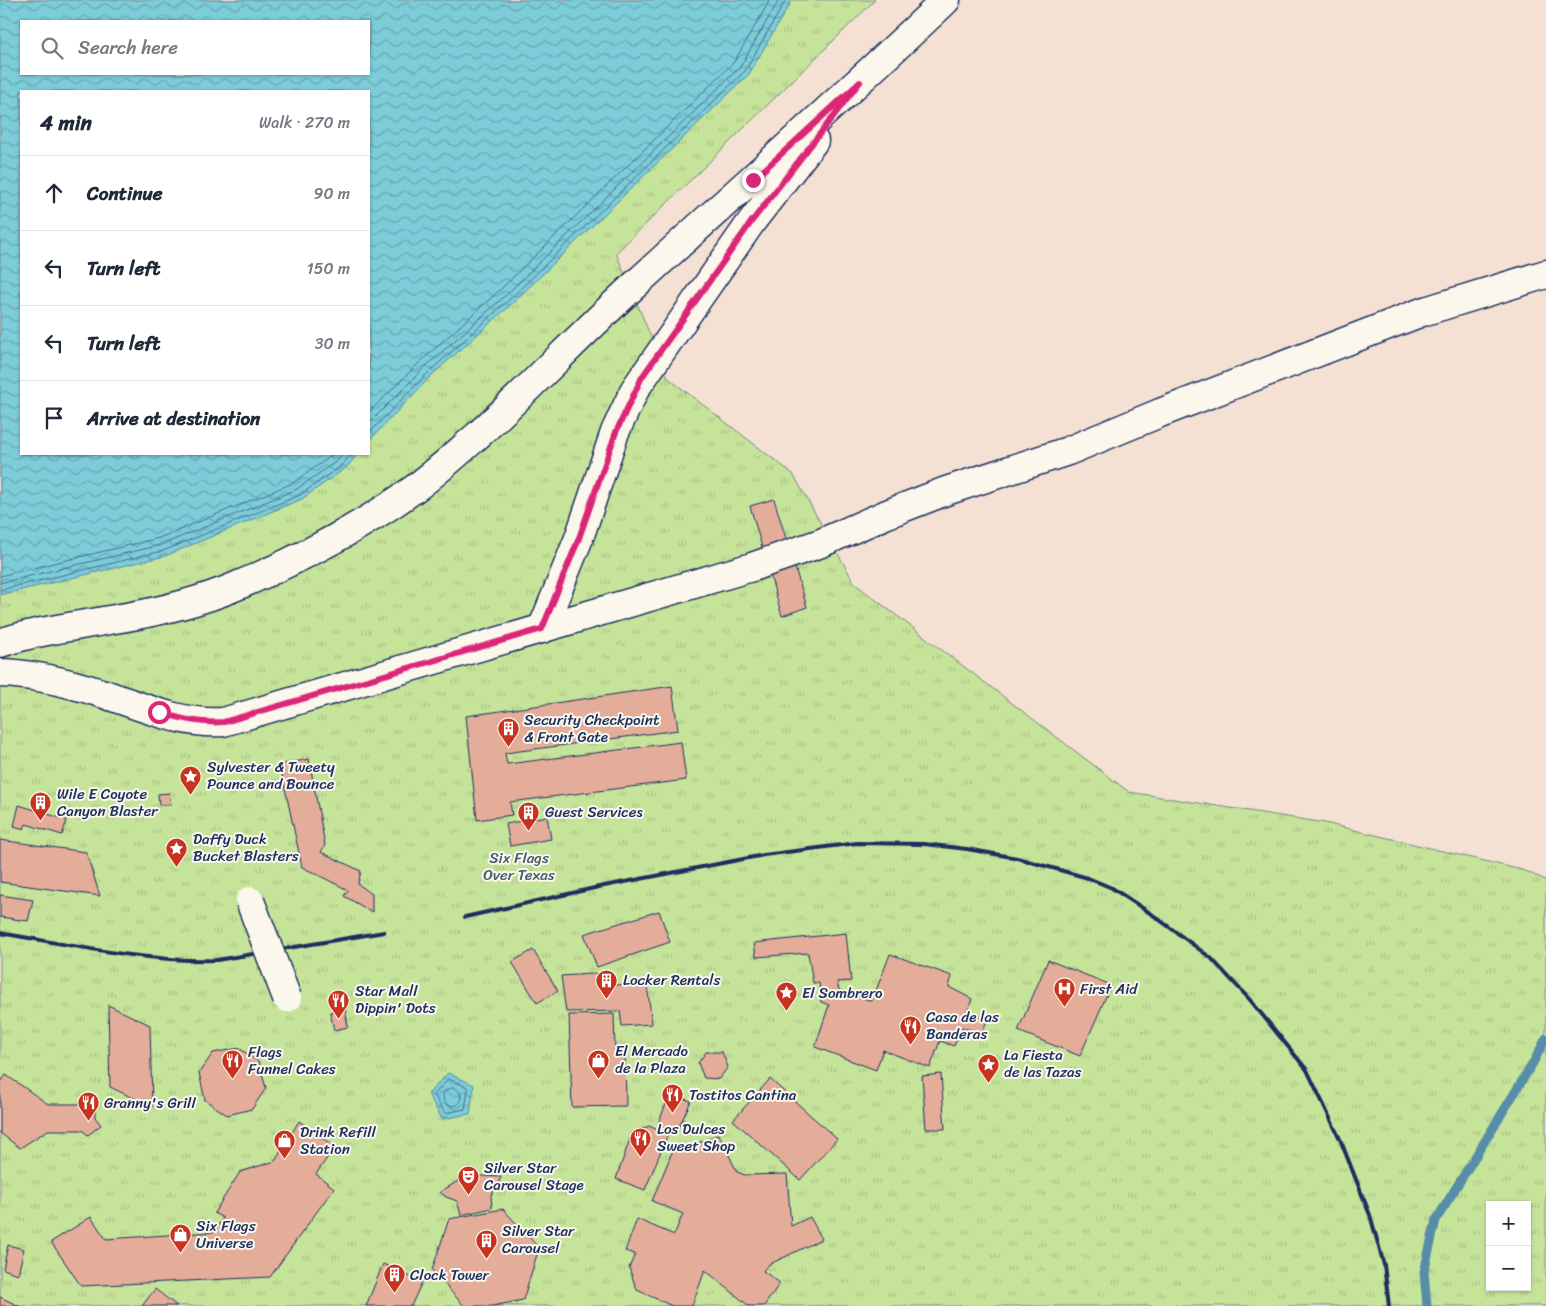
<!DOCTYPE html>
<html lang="en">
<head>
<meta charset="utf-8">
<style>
	body { margin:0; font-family:Sriracha,sans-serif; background:#f6f6f7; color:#1f2937 }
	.controls { position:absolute; right:15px; bottom:15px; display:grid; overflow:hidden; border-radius:0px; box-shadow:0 1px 4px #0004 }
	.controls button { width:45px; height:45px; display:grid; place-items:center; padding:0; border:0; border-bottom:1px solid #e0e1e3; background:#fff; color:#1f2937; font:25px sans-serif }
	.stop { position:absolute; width:15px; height:15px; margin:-11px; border:4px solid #db2777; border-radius:50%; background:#fff }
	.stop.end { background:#db2777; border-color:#fff; box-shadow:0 1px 5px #0008 }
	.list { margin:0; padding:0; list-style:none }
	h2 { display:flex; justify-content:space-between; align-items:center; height:65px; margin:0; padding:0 20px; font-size:21px }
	h2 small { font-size:16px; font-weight:400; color:#747a83 }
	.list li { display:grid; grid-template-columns:32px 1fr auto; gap:15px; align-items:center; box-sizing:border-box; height:75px; padding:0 20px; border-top:1px solid #e0e1e3 }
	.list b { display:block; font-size:19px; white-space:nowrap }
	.list em { font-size:16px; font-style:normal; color:#747a83 }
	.icon { flex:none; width:28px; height:28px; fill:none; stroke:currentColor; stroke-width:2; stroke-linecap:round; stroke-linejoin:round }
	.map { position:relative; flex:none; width:1546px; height:1306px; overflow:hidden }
	.search { position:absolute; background:#fff; box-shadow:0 1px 4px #0004; left:20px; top:20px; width:350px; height:55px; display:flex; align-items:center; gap:12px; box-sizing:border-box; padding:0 18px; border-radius:0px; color:#747a83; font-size:19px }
	.panel { position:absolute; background:#fff; box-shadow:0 1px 4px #0004; left:20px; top:90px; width:350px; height:365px; border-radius:0px }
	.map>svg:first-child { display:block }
</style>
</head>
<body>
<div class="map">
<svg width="1546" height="1306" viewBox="0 0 1546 1306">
	<defs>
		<pattern id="park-tufts" width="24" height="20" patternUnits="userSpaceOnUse" patternTransform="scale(1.25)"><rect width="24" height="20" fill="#c6e39a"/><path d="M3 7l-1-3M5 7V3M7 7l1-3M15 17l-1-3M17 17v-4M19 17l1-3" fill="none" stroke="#aac387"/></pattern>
		<pattern id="water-waves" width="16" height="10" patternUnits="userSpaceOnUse" patternTransform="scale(1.25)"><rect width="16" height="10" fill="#7dccd9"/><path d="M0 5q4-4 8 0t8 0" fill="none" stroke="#66a6b3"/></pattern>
	</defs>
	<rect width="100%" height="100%" fill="#f4e1d3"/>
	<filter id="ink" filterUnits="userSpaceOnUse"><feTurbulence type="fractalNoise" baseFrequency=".02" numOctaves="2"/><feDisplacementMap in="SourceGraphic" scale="10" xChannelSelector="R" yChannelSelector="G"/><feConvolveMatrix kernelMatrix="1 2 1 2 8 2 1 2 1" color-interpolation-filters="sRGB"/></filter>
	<g filter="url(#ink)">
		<!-- park -->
		<path fill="url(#park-tufts)" stroke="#70897c" fill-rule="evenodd" d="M 0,0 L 875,0 L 616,253 L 668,378 L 793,474 L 855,584 L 1129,792 L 1325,823 L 1522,870 L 1546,880 L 1546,1306 L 0,1306 ZM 21,21 L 369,21 L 369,74 L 21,74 ZM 21,91 L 369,91 L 369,454 L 21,454 ZM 1490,1205 L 1527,1205 L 1527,1287 L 1490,1287 Z"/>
		<!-- water -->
		<g fill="url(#water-waves)" stroke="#568da8" fill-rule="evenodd">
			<path d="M 0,0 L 792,0 L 749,74 L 514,302 L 432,375 L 369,441 L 369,91 L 21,91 L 21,454 L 358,454 L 346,468 L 302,499 L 165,556 L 0,595 ZM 21,21 L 369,21 L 369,74 L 21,74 Z"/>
			<polygon points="448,1073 474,1085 470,1114 442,1119 428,1094"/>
		</g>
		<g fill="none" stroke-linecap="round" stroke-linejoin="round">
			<!-- shore -->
			<g stroke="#426e8f" stroke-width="1">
				<polyline points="369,412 420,362 502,288 734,62 770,0"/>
				<polyline points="369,423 425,367 507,294 740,67 779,0"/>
				<polyline points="369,433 429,372 511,298 745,71 786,0"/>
				<polyline points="0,576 159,538 293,483 334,454"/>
				<polyline points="0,583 161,545 297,489 338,460 343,454"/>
				<polyline points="0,590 163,551 300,495 342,465 351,454"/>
				<polygon points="449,1079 467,1087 468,1090 465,1109 445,1113 434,1095"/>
				<circle cx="452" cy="1097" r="9"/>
			</g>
			<!-- stream -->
			<polyline stroke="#568da8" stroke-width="9" points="1427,1306 1424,1272 1436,1220 1533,1063 1546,1038"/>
		</g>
		<!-- building -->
		<g fill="#e4ad9a" stroke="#1b2f5e">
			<polygon points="774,499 807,607 782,616 750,506"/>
			<polygon points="672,686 678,730 505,753 507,764 681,742 686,780 510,802 512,815 477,820 466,716"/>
			<polygon points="309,759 325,845 321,852 361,871 358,884 372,894 372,912 344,896 348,890 302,867 280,765"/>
			<polygon points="169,793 171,804 159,805 158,794"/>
			<polygon points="19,805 67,820 62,835 26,824 24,829 14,826"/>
			<polygon points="547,816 551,839 510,846 506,824"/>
			<polygon points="0,840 86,852 100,896 0,882"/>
			<polygon points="0,895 33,900 28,921 0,917"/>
			<polygon points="659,911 670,942 597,967 584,934"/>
			<polygon points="846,933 851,981 837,982 839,990 872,1001 890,954 952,976 949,987 972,999 967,1013 987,1020 982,1034 962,1027 954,1046 940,1041 930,1068 883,1050 876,1070 815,1047 829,1005 821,1002 819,983 813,983 808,953 756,957 754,943"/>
			<polygon points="533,950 558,991 537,1003 512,962"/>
			<polygon points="1048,960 1111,985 1080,1056 1018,1031"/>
			<polygon points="606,973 608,985 647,984 652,1024 622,1026 620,1011 566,1012 561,976"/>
			<polygon points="108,1005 150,1025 152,1107 110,1087"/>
			<polygon points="345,1008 348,1027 334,1030 330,1012"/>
			<polygon points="614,1014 615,1050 625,1050 626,1106 572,1107 569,1015"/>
			<polygon points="239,1048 259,1062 266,1088 252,1109 227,1115 205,1100 199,1073 213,1053"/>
			<polygon points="706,1052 722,1052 728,1067 719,1079 704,1078 698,1063"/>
			<polygon points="941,1074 945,1129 926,1129 922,1076"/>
			<polygon points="6,1075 48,1104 95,1104 95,1117 101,1125 88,1135 82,1130 48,1130 20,1148 0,1133 0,1083"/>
			<polygon points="770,1079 837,1139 800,1180 733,1120"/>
			<polygon points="670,1094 691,1101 676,1133 658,1124"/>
			<polygon points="299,1121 335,1147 316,1174 334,1188 270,1277 81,1286 51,1242 91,1217 106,1239 213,1232 223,1218 214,1213 240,1172 275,1161"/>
			<polygon points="649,1126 668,1134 645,1190 616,1179 632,1133"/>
			<polygon points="719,1134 737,1172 745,1175 787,1174 791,1226 810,1217 822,1239 768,1265 763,1271 780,1283 764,1306 749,1306 705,1270 692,1306 672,1306 637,1290 629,1268 635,1254 625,1251 637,1219 674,1235 683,1214 652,1201 675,1145 684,1149"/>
			<polygon points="481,1176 501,1177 497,1187 491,1195 492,1208 461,1215 457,1201 446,1197 440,1192 458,1181"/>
			<polygon points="503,1209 539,1248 523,1300 493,1306 464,1306 432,1270 449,1219"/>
			<polygon points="8,1245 24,1249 18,1274 3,1269"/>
			<polygon points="383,1264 422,1282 411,1306 366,1306"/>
			<polygon points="155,1289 177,1306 142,1306"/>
			<polygon points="0,1297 19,1306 0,1306"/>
		</g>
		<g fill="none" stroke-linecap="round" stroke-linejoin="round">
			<defs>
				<g id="minor">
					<polyline points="542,629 579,538 615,432 635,389 752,221 814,141"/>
					<path d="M 0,643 C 35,631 72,627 109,620 C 153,613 198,603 239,585 C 300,559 360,528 414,489 C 436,473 456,454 477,436 C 532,386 583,332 638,282 C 741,188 845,96 946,0"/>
					<path d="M 0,673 C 33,674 70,683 101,693 C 141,706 181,725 223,722 L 752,567 L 821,543 L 887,514 L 946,491 L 1068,451 L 1160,413 L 1422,312 L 1546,274"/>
				</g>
			</defs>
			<!-- minor casing -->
			<use href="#minor" stroke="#1b2f5e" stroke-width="31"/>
			<!-- minor -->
			<use href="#minor" stroke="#fbf7ec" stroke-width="28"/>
			<!-- rail -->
			<g stroke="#1b2f5e" stroke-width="4">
				<polyline points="465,917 599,887 764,855 857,843 924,844 967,849 1017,858 1088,878 1112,888 1153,915 1211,958 1251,1001 1307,1070 1340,1139 1370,1215 1384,1265 1389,1306"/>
				<path d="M 0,933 C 72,945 144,962 217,960 L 384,932"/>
			</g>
			<defs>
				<polyline id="minor-bridge" points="250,901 287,998"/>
			</defs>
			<!-- minor-bridge casing -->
			<use href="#minor-bridge" stroke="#1b2f5e" stroke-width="31" stroke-linecap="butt"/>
			<!-- minor-bridge -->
			<use href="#minor-bridge" stroke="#fbf7ec" stroke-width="28"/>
		</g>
	</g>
	<g fill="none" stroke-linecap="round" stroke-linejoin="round" filter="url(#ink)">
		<!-- route -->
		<path stroke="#db2777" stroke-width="6" d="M 159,712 C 181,719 201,724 224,722 L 542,629 L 579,538 L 616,432 L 642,377 L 752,221 L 860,82 L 753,180"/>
	</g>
	<!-- icons -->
	<defs>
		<symbol id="building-pin" viewBox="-11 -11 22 30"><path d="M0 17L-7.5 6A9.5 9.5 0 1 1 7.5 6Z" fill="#c8321e" stroke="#fbf7ec"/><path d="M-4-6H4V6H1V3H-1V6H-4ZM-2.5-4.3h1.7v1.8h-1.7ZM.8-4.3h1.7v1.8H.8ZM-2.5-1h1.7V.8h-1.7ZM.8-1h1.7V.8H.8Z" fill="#fff"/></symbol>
		<symbol id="sight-pin" viewBox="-11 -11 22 30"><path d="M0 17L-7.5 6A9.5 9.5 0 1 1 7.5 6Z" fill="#c8321e" stroke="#fbf7ec"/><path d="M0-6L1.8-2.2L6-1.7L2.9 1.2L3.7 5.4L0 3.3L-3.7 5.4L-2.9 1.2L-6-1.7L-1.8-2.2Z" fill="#fff"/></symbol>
		<symbol id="hospital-pin" viewBox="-11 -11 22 30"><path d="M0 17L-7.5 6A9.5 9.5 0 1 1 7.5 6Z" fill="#c8321e" stroke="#fbf7ec"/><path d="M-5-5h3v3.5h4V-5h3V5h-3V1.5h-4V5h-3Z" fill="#fff"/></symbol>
		<symbol id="restaurant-pin" viewBox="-11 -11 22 30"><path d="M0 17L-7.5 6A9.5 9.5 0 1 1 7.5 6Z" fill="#c8321e" stroke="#fbf7ec"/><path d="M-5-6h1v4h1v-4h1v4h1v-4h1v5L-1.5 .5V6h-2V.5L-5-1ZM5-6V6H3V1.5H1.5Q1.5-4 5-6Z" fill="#fff"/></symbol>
		<symbol id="shop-pin" viewBox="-11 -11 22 30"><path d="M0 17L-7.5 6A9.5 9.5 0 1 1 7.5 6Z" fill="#c8321e" stroke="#fbf7ec"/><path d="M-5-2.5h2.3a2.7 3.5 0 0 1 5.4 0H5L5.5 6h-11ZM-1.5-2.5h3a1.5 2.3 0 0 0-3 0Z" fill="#fff"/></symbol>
		<symbol id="theatre-pin" viewBox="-11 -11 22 30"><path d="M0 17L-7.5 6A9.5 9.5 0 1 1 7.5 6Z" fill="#c8321e" stroke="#fbf7ec"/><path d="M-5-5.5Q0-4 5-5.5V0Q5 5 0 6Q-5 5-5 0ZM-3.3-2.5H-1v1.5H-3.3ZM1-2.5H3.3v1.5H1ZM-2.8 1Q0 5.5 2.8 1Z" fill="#fff"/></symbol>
	</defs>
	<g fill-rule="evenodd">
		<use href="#building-pin" x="496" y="716" width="25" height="34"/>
		<use href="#sight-pin" x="178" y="764" width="25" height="34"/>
		<use href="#building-pin" x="28" y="790" width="25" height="34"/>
		<use href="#building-pin" x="516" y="800" width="25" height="34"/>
		<use href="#sight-pin" x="164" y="836" width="25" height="34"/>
		<use href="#building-pin" x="594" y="968" width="25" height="34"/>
		<use href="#hospital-pin" x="1052" y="976" width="25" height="34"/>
		<use href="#sight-pin" x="774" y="980" width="25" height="34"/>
		<use href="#restaurant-pin" x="326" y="988" width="25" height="34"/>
		<use href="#restaurant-pin" x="898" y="1014" width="25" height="34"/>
		<use href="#shop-pin" x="586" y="1048" width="25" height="34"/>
		<use href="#restaurant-pin" x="220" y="1048" width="25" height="34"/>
		<use href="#sight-pin" x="976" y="1052" width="25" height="34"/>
		<use href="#restaurant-pin" x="660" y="1082" width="25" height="34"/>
		<use href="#restaurant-pin" x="76" y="1090" width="25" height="34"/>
		<use href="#restaurant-pin" x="628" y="1126" width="25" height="34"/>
		<use href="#shop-pin" x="272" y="1128" width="25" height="34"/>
		<use href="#theatre-pin" x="456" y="1164" width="25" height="34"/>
		<use href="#shop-pin" x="168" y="1222" width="25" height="34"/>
		<use href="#building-pin" x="474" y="1228" width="25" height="34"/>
		<use href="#building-pin" x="382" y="1262" width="25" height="34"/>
	</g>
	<g text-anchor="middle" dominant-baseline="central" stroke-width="4" stroke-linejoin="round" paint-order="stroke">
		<!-- poi labels -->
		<g font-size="15" fill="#1b2f5e" stroke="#fbf7ec" text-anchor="start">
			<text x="524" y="720">Security Checkpoint<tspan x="524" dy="17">&amp; Front Gate</tspan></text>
			<text x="207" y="767">Sylvester &amp; Tweety<tspan x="207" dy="17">Pounce and Bounce</tspan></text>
			<text x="57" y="794">Wile E Coyote<tspan x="57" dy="17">Canyon Blaster</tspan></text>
			<text x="545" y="812">Guest Services</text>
			<text x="193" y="839">Daffy Duck<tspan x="193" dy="17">Bucket Blasters</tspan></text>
			<text x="623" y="980">Locker Rentals</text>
			<text x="1080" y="989">First Aid</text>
			<text x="355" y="991">Star Mall<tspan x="355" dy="17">Dippin' Dots</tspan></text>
			<text x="802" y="993">El Sombrero</text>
			<text x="926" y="1017">Casa de las<tspan x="926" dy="17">Banderas</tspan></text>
			<text x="615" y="1051">El Mercado<tspan x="615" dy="17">de la Plaza</tspan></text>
			<text x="248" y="1052">Flags<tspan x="248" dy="17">Funnel Cakes</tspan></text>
			<text x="1004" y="1055">La Fiesta<tspan x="1004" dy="17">de las Tazas</tspan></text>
			<text x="689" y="1095">Tostitos Cantina</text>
			<text x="104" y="1103">Granny's Grill</text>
			<text x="657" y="1129">Los Dulces<tspan x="657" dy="17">Sweet Shop</tspan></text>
			<text x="300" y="1132">Drink Refill<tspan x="300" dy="17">Station</tspan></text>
			<text x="484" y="1168">Silver Star<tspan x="484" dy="17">Carousel Stage</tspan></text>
			<text x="196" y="1226">Six Flags<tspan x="196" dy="17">Universe</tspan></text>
			<text x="502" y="1231">Silver Star<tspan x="502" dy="17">Carousel</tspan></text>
			<text x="410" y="1275">Clock Tower</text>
		</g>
		<!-- park labels -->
		<g font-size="15" fill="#465c6d" stroke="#fbf7ec">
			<text x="519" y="858">Six Flags<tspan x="519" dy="17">Over Texas</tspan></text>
		</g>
	</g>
</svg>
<div class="controls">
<button>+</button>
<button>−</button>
</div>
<div class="stop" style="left:159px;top:712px"></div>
<div class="stop end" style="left:753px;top:180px"></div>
<div class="search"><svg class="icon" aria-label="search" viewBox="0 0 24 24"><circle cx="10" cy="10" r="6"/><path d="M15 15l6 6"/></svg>Search here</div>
<section class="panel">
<h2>4 min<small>Walk · 270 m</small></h2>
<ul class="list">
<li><svg class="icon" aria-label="ahead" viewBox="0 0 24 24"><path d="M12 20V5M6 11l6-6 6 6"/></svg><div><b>Continue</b></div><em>90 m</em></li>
<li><svg class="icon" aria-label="left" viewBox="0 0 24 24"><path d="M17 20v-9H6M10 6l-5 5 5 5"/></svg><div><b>Turn left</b></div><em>150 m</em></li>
<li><svg class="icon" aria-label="left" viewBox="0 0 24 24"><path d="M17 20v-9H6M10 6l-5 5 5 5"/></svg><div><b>Turn left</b></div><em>30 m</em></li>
<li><svg class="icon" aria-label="arrive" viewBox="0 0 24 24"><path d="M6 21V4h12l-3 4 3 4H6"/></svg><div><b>Arrive at destination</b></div></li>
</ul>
</section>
</div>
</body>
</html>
